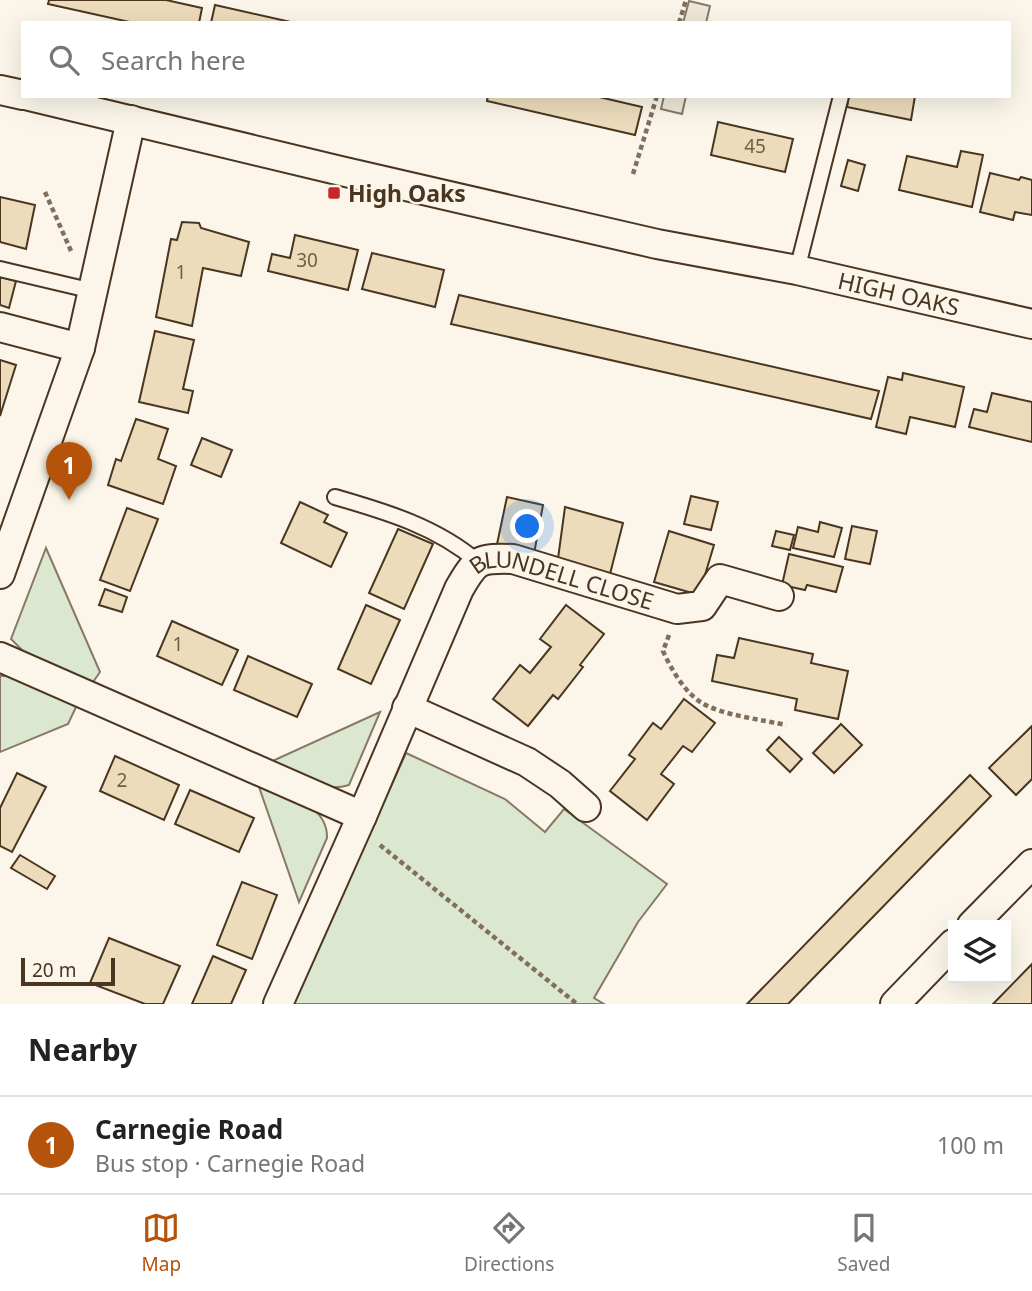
<!DOCTYPE html>
<html lang="en">
<head>
<meta charset="utf-8">
<style>
	body { margin:0; font-family:"Noto Sans",sans-serif; background:#f2f2f2; color:#222 }
	.controls { position:absolute; right:21px; bottom:21px; display:grid; overflow:hidden; border-radius:0px; box-shadow:0 7px 28px #0002 }
	.controls button { width:63px; height:63px; display:grid; place-items:center; padding:0; border:0; border-bottom:2px solid #e0e0e0; background:#fff; color:#222; font:35px sans-serif }
	.scale { position:absolute; left:21px; bottom:18px; width:94px; box-sizing:border-box; padding-left:7px; border:4px solid #4a3520; border-top:0; font-size:19px; line-height:24px; white-space:nowrap; color:#4a3520; -webkit-text-stroke:5px #fbf6e9; paint-order:stroke }
	.you { position:absolute; left:528px; top:527px; width:24px; height:24px; margin:-18px; border:5px solid #fff; border-radius:50%; background:#1a73e8; box-shadow:0 0 0 10px #1a73e833 }
	.badge { display:grid; place-items:center; width:46px; height:46px; border-radius:50%; background:#b45309; color:#fff; font-size:23px; font-weight:700 }
	.pin { position:absolute; translate:-50% -58px; filter:drop-shadow(0 2px 4px #0008) }
	.pin::after { content:''; position:absolute; top:37px; width:24px; height:21px; background:inherit; clip-path:polygon(0 0,100% 0,50% 100%) }
	.list { margin:0; padding:0; list-style:none }
	h2 { display:flex; justify-content:space-between; align-items:center; height:91px; margin:0; padding:0 28px; font-size:30px }
	h2 small { font-size:23px; font-weight:400; color:#767676 }
	.list li { display:grid; grid-template-columns:46px 1fr auto; gap:21px; align-items:center; box-sizing:border-box; height:98px; padding:0 28px; border-top:2px solid #e0e0e0 }
	.list b { display:block; font-size:26px; white-space:nowrap }
	.list p { margin:0; font-size:23px; white-space:nowrap; color:#767676 }
	.list em { font-size:23px; font-style:normal; color:#767676 }
	.icon { flex:none; width:38px; height:38px; fill:none; stroke:currentColor; stroke-width:2; stroke-linecap:round; stroke-linejoin:round }
	.map { position:relative; flex:none; width:1032px; height:1004px; overflow:hidden }
	.search { position:absolute; background:#fff; box-shadow:0 7px 28px #0002; left:21px; right:21px; top:21px; height:77px; display:flex; align-items:center; gap:18px; box-sizing:border-box; padding:0 24px; border-radius:0px; color:#767676; font-size:26px }
	.sheet { height:189px; background:#fff }
	nav { display:flex; justify-content:space-around; align-items:center; box-sizing:border-box; height:98px; border-top:2px solid #e0e0e0; background:#fff; font-size:19px; color:#767676 }
	nav a { display:grid; justify-items:center; gap:4px }
	nav .on { color:#b45309 }
	.map>svg:first-child { display:block }
</style>
</head>
<body>
<div class="map">
<svg width="1032" height="1004" viewBox="0 0 1032 1004">
	<rect width="100%" height="100%" fill="#fbf6e9"/>
	<!-- green -->
	<g fill="#dce7d0" stroke="#887966" stroke-width="2">
		<polygon points="46,548 100,672 91,685 29,657 11,639"/>
		<polygon points="0,676 12,676 77,705 68,724 0,752"/>
		<path d="M 380,712 L 349,785 C 321,794 292,774 268,763 Z"/>
		<polygon points="406,753 505,799 545,832 564,809 667,884 638,922 594,998 604,1004 293,1004"/>
		<path d="M 258,784 C 284,795 328,803 327,838 L 299,902 Z"/>
	</g>
	<!-- parking -->
	<g fill="#ede7d9" stroke="#887966" stroke-width="2">
		<polygon points="689,1 710,6 706,23 683,23"/>
		<polygon points="664,96 686,96 682,114 661,109"/>
	</g>
	<!-- building -->
	<g fill="#ecdcbc" stroke="#4a3520" stroke-width="2">
		<polygon points="49,0 166,0 202,8 199,23 134,23 48,4"/>
		<polygon points="215,5 295,23 211,23"/>
		<polygon points="488,96 595,96 642,107 635,135 487,101"/>
		<polygon points="849,96 915,96 911,120 847,107"/>
		<polygon points="718,122 793,139 785,172 711,155"/>
		<polygon points="961,151 983,155 972,207 899,190 907,156 957,167"/>
		<polygon points="848,160 865,165 858,191 841,186"/>
		<polygon points="990,173 1019,180 1021,177 1032,180 1032,215 1015,212 1013,220 980,212"/>
		<polygon points="0,197 35,205 26,249 0,242"/>
		<polygon points="182,222 199,223 201,228 249,242 241,276 203,268 192,326 156,317 171,239 177,240"/>
		<polygon points="295,235 358,250 348,290 268,271 272,254 290,258"/>
		<polygon points="372,253 444,270 435,307 362,289"/>
		<polygon points="0,277 16,281 9,308 0,305"/>
		<polygon points="459,295 879,391 871,419 451,324"/>
		<polygon points="155,331 194,340 183,389 193,391 188,413 139,402"/>
		<polygon points="0,360 16,365 0,416"/>
		<polygon points="903,373 964,387 955,427 910,417 906,434 876,427 888,377 902,380"/>
		<polygon points="992,393 1032,402 1032,442 969,427 974,409 987,412"/>
		<polygon points="136,419 168,429 158,459 176,466 163,504 108,485 116,459 121,461"/>
		<polygon points="202,438 232,450 221,477 191,465"/>
		<polygon points="691,496 718,502 711,530 684,524"/>
		<polygon points="507,497 543,505 534,554 496,549"/>
		<polygon points="300,502 328,515 324,522 347,533 331,567 281,543"/>
		<polygon points="565,507 623,523 609,578 557,566"/>
		<polygon points="127,508 158,519 130,591 100,580"/>
		<polygon points="820,522 842,528 834,557 793,548 798,527 818,532"/>
		<polygon points="852,526 877,531 870,564 845,559"/>
		<polygon points="398,529 433,544 404,609 369,593"/>
		<polygon points="669,531 714,545 699,595 654,582"/>
		<polygon points="776,531 794,535 790,550 772,546"/>
		<polygon points="789,554 843,567 836,592 807,585 805,590 782,585"/>
		<polygon points="105,589 127,597 122,612 99,605"/>
		<polygon points="366,605 400,620 371,684 338,669"/>
		<polygon points="566,605 604,634 580,665 583,667 558,699 553,695 528,726 493,699 520,665 530,673 551,647 540,639"/>
		<polygon points="172,621 238,650 222,685 157,656"/>
		<polygon points="739,638 813,654 811,663 848,671 838,719 795,710 797,699 712,681 717,655 734,658"/>
		<polygon points="248,656 312,684 297,717 234,690"/>
		<polygon points="684,699 715,723 692,752 683,746 661,774 674,784 647,820 610,791 635,759 629,755 653,723 661,729"/>
		<polygon points="841,724 862,745 834,773 813,753"/>
		<polygon points="1032,726 1032,779 1016,795 989,768"/>
		<polygon points="779,737 802,759 790,772 767,750"/>
		<polygon points="115,756 179,785 164,820 100,791"/>
		<polygon points="17,773 46,787 12,852 0,846 0,808"/>
		<polygon points="970,775 991,796 788,1004 747,1004"/>
		<polygon points="190,790 254,818 239,852 175,824"/>
		<polygon points="20,855 55,876 47,889 11,868"/>
		<polygon points="242,882 277,895 252,959 217,945"/>
		<polygon points="109,938 180,966 163,1004 145,1004 90,983"/>
		<polygon points="213,956 246,970 231,1004 192,1004"/>
		<polygon points="1032,964 1032,1004 993,1004"/>
	</g>
	<g fill="none" stroke-linecap="round" stroke-linejoin="round">
		<defs>
			<g id="service">
				<polyline points="0,269 93,291"/>
				<polyline points="797,270 841,96"/>
				<path d="M 335,497 C 387,512 437,527 478,562"/>
			</g>
			<g id="minor">
				<polyline points="0,90 23,95"/>
				<path id="s1" d="M 29,96 L 341,171 L 657,244 L 797,270 L 1032,324"/>
				<polyline points="0,327 80,348"/>
				<polyline points="0,574 80,348 131,120"/>
				<polyline points="0,657 362,816"/>
				<polyline points="407,708 527,762 560,784 586,807"/>
				<polyline points="972,925 1032,864"/>
				<path id="s2" d="M 278,1004 L 362,816 L 459,589 C 476,559 479,558 513,559 L 677,609 L 702,606 L 720,579 L 779,596"/>
				<polyline points="895,1004 953,944"/>
			</g>
		</defs>
		<!-- service casing -->
		<use href="#service" stroke="#4a3520" stroke-width="18"/>
		<!-- minor casing -->
		<use href="#minor" stroke="#4a3520" stroke-width="32"/>
		<!-- path -->
		<g stroke="#7f6f5c" stroke-width="4.5" stroke-dasharray="5 3.5" stroke-linecap="butt">
			<polyline points="679,23 686,0"/>
			<polyline points="633,174 657,96"/>
			<polyline points="45,192 71,251"/>
			<path d="M 669,635 L 663,651 C 671,669 685,693 702,703 C 721,715 764,720 786,725"/>
			<polyline points="380,845 577,1004"/>
		</g>
		<!-- service -->
		<use href="#service" stroke="#fbf6e9" stroke-width="14"/>
		<!-- minor -->
		<use href="#minor" stroke="#fbf6e9" stroke-width="28"/>
	</g>
	<!-- markers -->
	<rect fill="#c62828" stroke="#fbf6e9" stroke-width="2.5" x="327" y="186" width="14" height="14" rx="3.5"/>
	<g text-anchor="middle" dominant-baseline="central" stroke-width="5" stroke-linejoin="round" paint-order="stroke">
		<!-- number labels -->
		<g font-size="19" fill="#725f47">
			<text x="755" y="146">45</text>
			<text x="307" y="260">30</text>
			<text x="181" y="272">1</text>
			<text x="178" y="644">1</text>
			<text x="122" y="780">2</text>
		</g>
		<!-- poi labels -->
		<g font-size="23" font-weight="bold" fill="#4a3520" stroke="#fbf6e9" text-anchor="start">
			<text x="348" y="193">High Oaks</text>
		</g>
		<!-- street labels -->
		<g font-size="23" fill="#4a3520" stroke="#fbf6e9">
			<text stroke="none"><textPath href="#s1" startOffset="892">HIGH OAKS</textPath></text>
			<text stroke="none"><textPath href="#s2" startOffset="572">BLUNDELL CLOSE</textPath></text>
		</g>
	</g>
</svg>
<div class="controls">
<button><svg class="icon" aria-label="layers" viewBox="0 0 24 24"><path d="M12 4l9 5-9 5-9-5zM3 14l9 5 9-5"/></svg></button>
</div>
<div class="scale">20 m</div>
<div class="you"></div>
<div class="pin badge" style="left:69px;top:500px">1</div>
<div class="search"><svg class="icon" aria-label="search" viewBox="0 0 24 24"><circle cx="10" cy="10" r="6"/><path d="M15 15l6 6"/></svg>Search here</div>
</div>
<section class="sheet">
<h2>Nearby<small></small></h2>
<ul class="list">
<li><span class="badge">1</span><div><b>Carnegie Road</b><p>Bus stop · Carnegie Road</p></div><em>100 m</em></li>
</ul>
</section>
<nav>
<a class="on"><svg class="icon" aria-label="map" viewBox="0 0 24 24"><path d="M3 6l6-2 6 2 6-2v14l-6 2-6-2-6 2zM9 4v14M15 6v14"/></svg>Map</a>
<a><svg class="icon" aria-label="directions" viewBox="0 0 24 24"><path d="M12 3l9 9-9 9-9-9zM9 14v-3h6M13 9l2 2-2 2"/></svg>Directions</a>
<a><svg class="icon" aria-label="saved" viewBox="0 0 24 24"><path d="M7 4h10v16l-5-4-5 4z"/></svg>Saved</a>
</nav>
</body>
</html>
